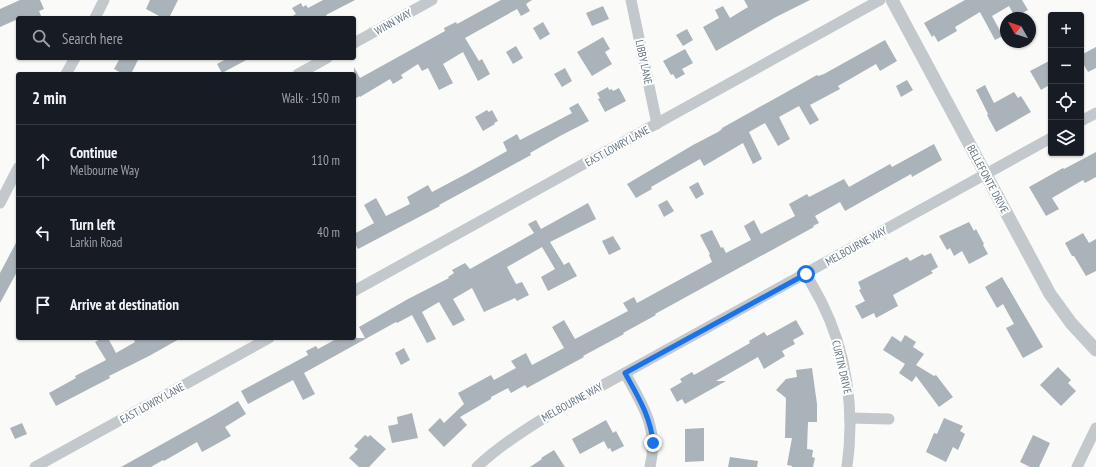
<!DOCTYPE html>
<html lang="en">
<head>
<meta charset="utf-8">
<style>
	body { margin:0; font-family:"PT Sans Narrow",sans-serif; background:#20242c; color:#f1f3f6 }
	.controls { position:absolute; right:12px; top:12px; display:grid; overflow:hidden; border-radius:4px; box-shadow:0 1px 3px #0004 }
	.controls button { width:36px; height:36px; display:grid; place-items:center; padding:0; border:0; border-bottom:1px solid #363941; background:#171b24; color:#f1f3f6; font:20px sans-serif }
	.compass { position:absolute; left:1000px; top:12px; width:36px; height:36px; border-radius:50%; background:#171b24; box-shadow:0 1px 3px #0004; rotate:309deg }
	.stop { position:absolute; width:12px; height:12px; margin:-9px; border:3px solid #1a73e8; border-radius:50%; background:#fff }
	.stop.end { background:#1a73e8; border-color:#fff; box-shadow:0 1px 4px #0008 }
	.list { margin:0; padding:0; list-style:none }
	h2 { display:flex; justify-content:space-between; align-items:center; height:52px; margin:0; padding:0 16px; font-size:17px }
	h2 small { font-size:13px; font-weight:400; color:#9ea1a6 }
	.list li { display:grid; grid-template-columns:26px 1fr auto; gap:12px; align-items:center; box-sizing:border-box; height:72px; padding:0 16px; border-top:1px solid #363941 }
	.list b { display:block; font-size:15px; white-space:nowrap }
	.list p { margin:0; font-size:13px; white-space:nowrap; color:#9ea1a6 }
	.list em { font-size:13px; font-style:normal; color:#9ea1a6 }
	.icon { flex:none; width:22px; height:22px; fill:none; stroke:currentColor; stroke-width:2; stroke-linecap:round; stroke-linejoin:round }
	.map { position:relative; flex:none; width:1096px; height:467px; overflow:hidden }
	.search { position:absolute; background:#171b24; box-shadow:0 1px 3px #0004; left:16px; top:16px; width:340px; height:44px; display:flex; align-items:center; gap:10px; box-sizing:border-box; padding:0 14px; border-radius:4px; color:#9ea1a6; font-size:15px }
	.panel { position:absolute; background:#171b24; box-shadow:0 1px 3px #0004; left:16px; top:72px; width:340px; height:268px; border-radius:4px }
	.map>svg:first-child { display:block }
</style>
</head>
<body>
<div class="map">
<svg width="1096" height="467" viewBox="0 0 1096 467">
	<rect width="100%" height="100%" fill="#fafaf8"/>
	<!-- building -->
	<g fill="#aab3b9">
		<polygon points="20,0 40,0 44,9 39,11 42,18 18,18 18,19 0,27 0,9"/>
		<polygon points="150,0 178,0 169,18 163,18 146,9"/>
		<polygon points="323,0 355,0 326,15 328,18 289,18 296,14 292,8 301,3 303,7 306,5 308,8"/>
		<polygon points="501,0 532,0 526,4 530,11 521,16 517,9 465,38 479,61 482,59 490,74 478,81 463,52 443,64 453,83 439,90 428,68 422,71 418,64 401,75 403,78 393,84 390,79 360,97 360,96 354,99 354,67 360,78 445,31 444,28 456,22 457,24"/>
		<polygon points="744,0 810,0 776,17 716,51 703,27 719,18 715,10 723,6 730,18 748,7"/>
		<polygon points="965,0 1022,0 1028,10 1015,17 1009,6 992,16 1003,36 995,40 980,12 955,27 957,31 938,42 934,35 932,37 924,23"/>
		<polygon points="603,6 609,19 592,26 586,13"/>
		<polygon points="543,22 550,34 540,40 533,28"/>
		<polygon points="687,29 693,40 683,46 676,35"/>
		<polygon points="603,37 610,49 605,52 612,64 592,76 577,52"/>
		<polygon points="885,40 897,61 880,71 876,64 838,86 840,89 810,105 819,120 810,125 799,106 779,117 790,139 778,146 765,123 749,132 762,159 753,164 743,143 704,166 700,159 651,187 652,189 636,198 627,184 693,145 718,132 722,129 722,128 817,75 818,76 824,74"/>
		<polygon points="516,46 523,58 513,64 506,52"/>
		<polygon points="1096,47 1096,68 1088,72 1081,60 1081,55"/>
		<polygon points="685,49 693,63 682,69 685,74 676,79 673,74 671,75 663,61"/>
		<polygon points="120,58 139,58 131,74 123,74 114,69"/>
		<polygon points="228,58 250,58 222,73 217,64"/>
		<polygon points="1051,60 1051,84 1041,90 1030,71"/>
		<polygon points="565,68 572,81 562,87 554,74"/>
		<polygon points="907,80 913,90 901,97 896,86"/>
		<polygon points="985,85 994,103 1014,92 1018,98 1021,96 1031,112 996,132 987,115 988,114 976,90"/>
		<polygon points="608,87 609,90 612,89 613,91 619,88 626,101 605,112 598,99 600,98 597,93"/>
		<polygon points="578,103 589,121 560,136 530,153 531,155 439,205 440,206 358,249 354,242 354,234 374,223 364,205 376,198 386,216 410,204 407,197 428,185 432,192 466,174 507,151 503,142 517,134 520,140 553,123 572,113 569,108"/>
		<polygon points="487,110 489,112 492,110 498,121 494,123 495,124 483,131 475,117"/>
		<polygon points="934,144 942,160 912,177 911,174 845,211 840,202 815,216 819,223 813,226 814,227 655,314 656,315 623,333 624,334 583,356 584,357 527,388 525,385 511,393 508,388 491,397 491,399 460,417 467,425 444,447 428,430 440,418 444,423 464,404 458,393 491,375 494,380 516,368 511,361 526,353 532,365 564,348 552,327 564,320 575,339 628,311 623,303 634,297 637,303 712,262 709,255 710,254 700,235 712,230 721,248 723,247 726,253 751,240 744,226 754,220 761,234 795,216 789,204 807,194 809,197 844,179 849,187 890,164 892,167"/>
		<polygon points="1096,152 1096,177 1085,183 1083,180 1052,198 1059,209 1046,216 1029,187 1063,168 1064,169"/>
		<polygon points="698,182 704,194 696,199 689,187"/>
		<polygon points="667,200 674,211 664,217 658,205"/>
		<polygon points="588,203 596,219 550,242 564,265 569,262 577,276 548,291 541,277 555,269 542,247 507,267 516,284 522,282 529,295 517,301 515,298 484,312 472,288 453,299 465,320 453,326 439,302 422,312 436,339 427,343 412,315 397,323 396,322 304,373 315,394 303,400 293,380 248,404 241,391 308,355 306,351 316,346 318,349 338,338 365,338 359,327 408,299 449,278 448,277 454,273 452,270 465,263 470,269 534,233 528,224 536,220 541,229"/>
		<polygon points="969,222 974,231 976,229 984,244 983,245 988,254 969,264 962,251 954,256 950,248 947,250 939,236"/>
		<polygon points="1083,233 1089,243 1096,239 1096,271 1086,276 1074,256 1072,256 1065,243"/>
		<polygon points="613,236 621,249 609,255 602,241"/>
		<polygon points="18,239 18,270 0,303 0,273"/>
		<polygon points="931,253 938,267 931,271 933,273 893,295 898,306 876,318 874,313 862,319 855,306 865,301 859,290 861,289 858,282 907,257 910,261 923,254 924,256"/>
		<polygon points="1002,277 1043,347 1023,358 1006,328 1014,324 1003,304 997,308 985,287"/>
		<polygon points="796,320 804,334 793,340 795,344 782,351 785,356 764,369 758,357 716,381 726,381 685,404 682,399 677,402 670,389 682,382 680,379 692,372 694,375 750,343 749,341 764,332 767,336"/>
		<polygon points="905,335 916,342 913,347 924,354 916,365 934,376 936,375 953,397 939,407 916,376 912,382 899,373 905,364 883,350 892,336 901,342"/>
		<polygon points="102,338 108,338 116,353 135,342 133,338 181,338 149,356 109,376 110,378 56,406 49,393 76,378 75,376 106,360 95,342"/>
		<polygon points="404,348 410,360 401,365 395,353"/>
		<polygon points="1058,367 1071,380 1068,383 1076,391 1061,406 1040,385"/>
		<polygon points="812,368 817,404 817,422 808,422 807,449 813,450 812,457 815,458 813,467 792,467 792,466 787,465 792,438 785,438 786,398 776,390 786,379 797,377 796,370"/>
		<polygon points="238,401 246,414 225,427 231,436 202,452 197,442 164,461 163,460 151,467 121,467 216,414"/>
		<polygon points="412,413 418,438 392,443 388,426 398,424 397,417"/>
		<polygon points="944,418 963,426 960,431 965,434 958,450 953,447 946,462 926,452 934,433 937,434"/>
		<polygon points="606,420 613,433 616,431 624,446 612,452 610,448 608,449 604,441 580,454 572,439"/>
		<polygon points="22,423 27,434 15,439 10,428"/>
		<polygon points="704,428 704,461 685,462 685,429"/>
		<polygon points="365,435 368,437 370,435 386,449 369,467 359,467 349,458 358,449 354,446"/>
		<polygon points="1033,435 1050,443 1039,467 1030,467 1020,462"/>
		<polygon points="554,450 565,467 530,467 542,459 541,458"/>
		<polygon points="730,457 758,461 757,467 728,467"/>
	</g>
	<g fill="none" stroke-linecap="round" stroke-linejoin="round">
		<!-- minor -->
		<g stroke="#c3c8cc" stroke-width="11">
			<polyline points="631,0 657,124"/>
			<polyline points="95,18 104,0"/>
			<polyline points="354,43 432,0"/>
			<polyline points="66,74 75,58"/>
			<polyline points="298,74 327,58"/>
			<polyline points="1081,121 1096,113"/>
			<polyline points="0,203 18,168"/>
			<path d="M 806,274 C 811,283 816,292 821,301 C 847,352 855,410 847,467"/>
			<polyline points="354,291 880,0"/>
			<path d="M 625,373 C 643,406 659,428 650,467"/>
			<polyline points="850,418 889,419"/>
			<polyline points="35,467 269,338"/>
			<path d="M 477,467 C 500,445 527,428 554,412 L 1051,138"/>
			<polyline points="1077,467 1096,428"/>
		</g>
		<!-- tertiary -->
		<polyline stroke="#c3c8cc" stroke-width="13" points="892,0 1050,294 1071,323 1096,350"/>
	</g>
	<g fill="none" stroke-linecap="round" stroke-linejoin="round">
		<!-- route -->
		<path stroke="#1a73e8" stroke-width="5" d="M 653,443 C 651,417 637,395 625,373 L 806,274"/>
	</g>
	<g text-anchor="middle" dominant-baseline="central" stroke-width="4" stroke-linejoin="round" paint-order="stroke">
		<!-- street labels -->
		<g font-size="11" fill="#657683" stroke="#fff">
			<text transform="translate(393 22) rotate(-29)">WINN WAY</text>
			<text transform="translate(644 62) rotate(78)">LIBBY LANE</text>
			<text transform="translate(617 146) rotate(-29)">EAST LOWRY LANE</text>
			<text transform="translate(988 179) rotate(62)">BELLEFONTE DRIVE</text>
			<text transform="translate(856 246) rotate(-29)">MELBOURNE WAY</text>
			<text transform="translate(842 367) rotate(77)">CURTIN DRIVE</text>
			<text transform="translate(572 402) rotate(-29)">MELBOURNE WAY</text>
			<text transform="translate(152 403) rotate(-29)">EAST LOWRY LANE</text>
		</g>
	</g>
</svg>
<div class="controls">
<button>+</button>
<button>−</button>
<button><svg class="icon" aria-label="locate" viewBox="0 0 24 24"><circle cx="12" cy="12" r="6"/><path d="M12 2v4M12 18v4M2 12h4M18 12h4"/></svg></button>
<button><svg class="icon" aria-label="layers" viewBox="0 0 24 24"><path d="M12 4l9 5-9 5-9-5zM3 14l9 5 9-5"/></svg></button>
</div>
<svg class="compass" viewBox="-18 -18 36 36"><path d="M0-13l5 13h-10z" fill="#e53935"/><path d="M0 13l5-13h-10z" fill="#9ea1a6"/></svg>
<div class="stop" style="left:806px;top:274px"></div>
<div class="stop end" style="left:653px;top:443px"></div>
<div class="search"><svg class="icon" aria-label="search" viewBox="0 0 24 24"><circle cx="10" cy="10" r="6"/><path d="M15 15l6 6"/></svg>Search here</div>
<section class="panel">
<h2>2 min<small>Walk · 150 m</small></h2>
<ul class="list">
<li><svg class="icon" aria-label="ahead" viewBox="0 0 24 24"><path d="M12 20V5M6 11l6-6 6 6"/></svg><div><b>Continue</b><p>Melbourne Way</p></div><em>110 m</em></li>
<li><svg class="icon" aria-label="left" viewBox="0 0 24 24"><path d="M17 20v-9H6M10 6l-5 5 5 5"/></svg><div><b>Turn left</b><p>Larkin Road</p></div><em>40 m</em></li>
<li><svg class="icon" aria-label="arrive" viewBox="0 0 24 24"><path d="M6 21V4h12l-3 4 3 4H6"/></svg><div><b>Arrive at destination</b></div></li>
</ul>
</section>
</div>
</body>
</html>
